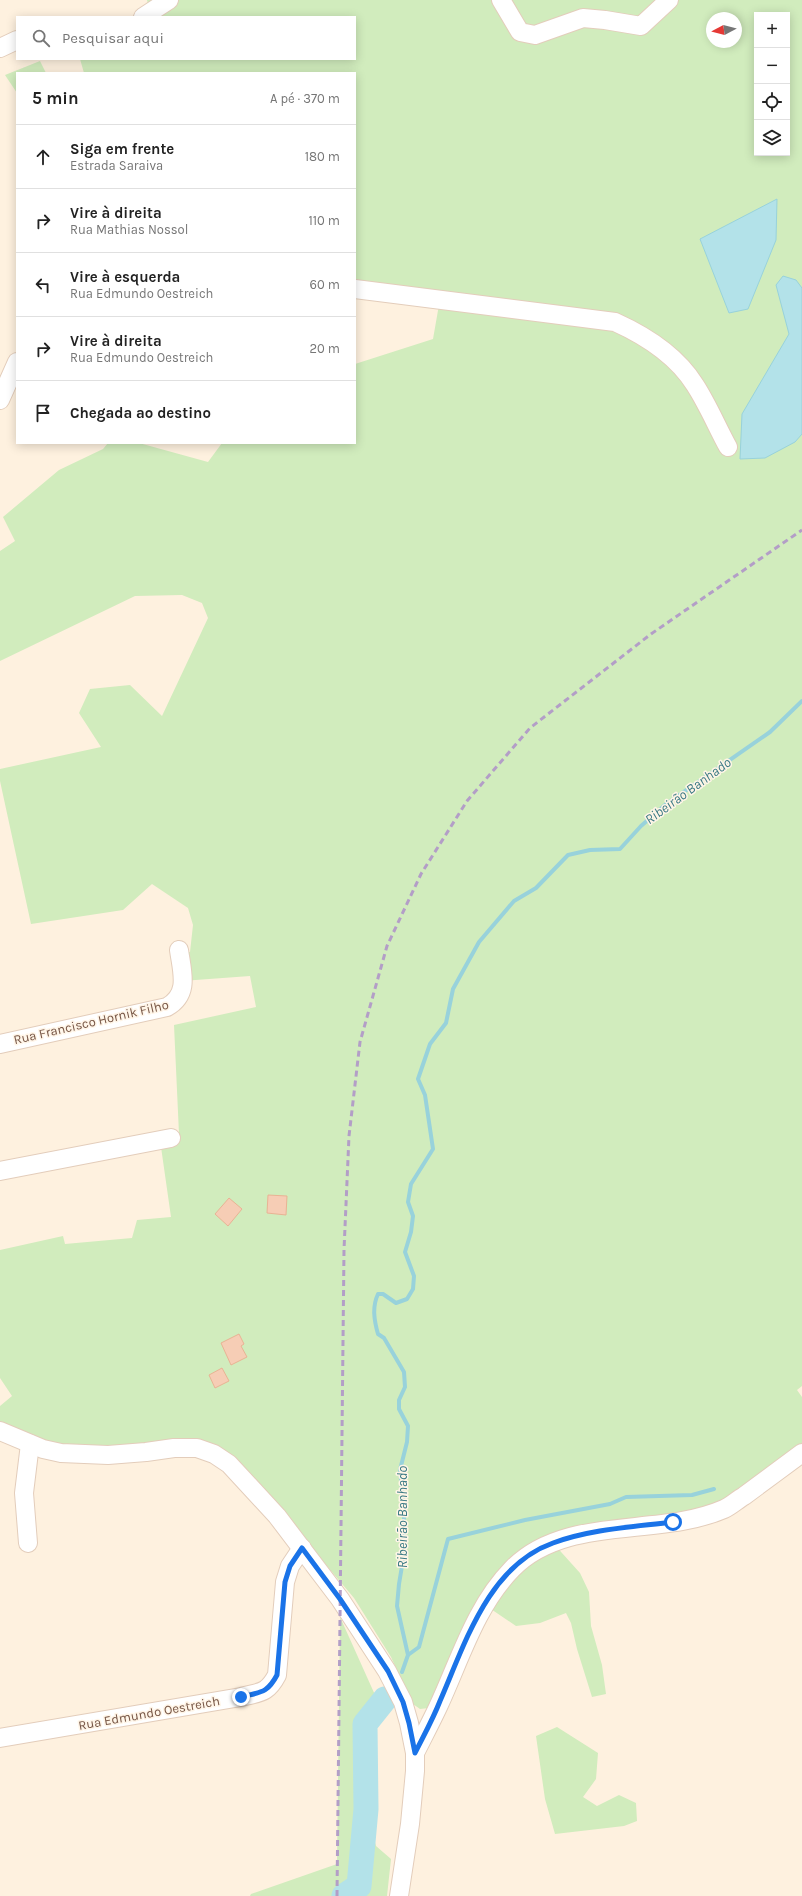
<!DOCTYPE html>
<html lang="pt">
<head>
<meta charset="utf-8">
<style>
	body { margin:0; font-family:Karla,sans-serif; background:#f6f6f6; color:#222 }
	.controls { position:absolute; right:12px; top:12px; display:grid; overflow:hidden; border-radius:0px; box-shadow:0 2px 10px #0003 }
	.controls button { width:36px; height:36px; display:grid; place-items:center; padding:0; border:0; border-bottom:1px solid #e0e0e0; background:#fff; color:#222; font:20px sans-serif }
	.compass { position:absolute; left:706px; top:12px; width:36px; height:36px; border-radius:50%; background:#fff; box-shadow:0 2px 10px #0003; rotate:263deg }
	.stop { position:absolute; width:12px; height:12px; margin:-9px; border:3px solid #1a73e8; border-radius:50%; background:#fff }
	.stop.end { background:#1a73e8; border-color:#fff; box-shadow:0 1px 4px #0008 }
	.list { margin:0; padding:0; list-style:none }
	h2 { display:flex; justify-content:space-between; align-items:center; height:52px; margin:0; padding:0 16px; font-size:17px }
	h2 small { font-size:13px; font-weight:400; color:#767676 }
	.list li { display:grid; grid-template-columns:26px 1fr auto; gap:12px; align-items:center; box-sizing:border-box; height:64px; padding:0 16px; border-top:1px solid #e0e0e0 }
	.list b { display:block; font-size:15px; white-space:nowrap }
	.list p { margin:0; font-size:13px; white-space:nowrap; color:#767676 }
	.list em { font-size:13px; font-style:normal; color:#767676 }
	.icon { flex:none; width:22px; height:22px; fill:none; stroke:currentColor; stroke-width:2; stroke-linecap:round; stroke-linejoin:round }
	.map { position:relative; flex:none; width:802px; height:1896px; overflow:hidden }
	.search { position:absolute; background:#fff; box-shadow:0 2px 10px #0003; left:16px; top:16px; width:340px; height:44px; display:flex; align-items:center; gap:10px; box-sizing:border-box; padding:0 14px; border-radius:0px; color:#767676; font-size:15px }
	.panel { position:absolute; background:#fff; box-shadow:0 2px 10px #0003; left:16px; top:72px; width:340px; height:372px; border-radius:0px }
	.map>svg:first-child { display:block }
</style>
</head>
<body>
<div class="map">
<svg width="802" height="1896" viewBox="0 0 802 1896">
	<rect width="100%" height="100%" fill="#fef1df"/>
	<!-- green -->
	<g fill="#d1ecbd" fill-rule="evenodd">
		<path d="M 147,0 L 802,0 L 802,1386 L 797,1390 L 802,1397 L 802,1453 L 724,1509 L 553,1543 L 580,1573 L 589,1592 L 591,1626 L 602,1665 L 606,1694 L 592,1697 L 577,1649 L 571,1623 L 566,1613 L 540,1623 L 516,1626 L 485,1605 L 438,1707 L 420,1709 L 413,1704 L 391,1657 L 354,1598 L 282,1513 L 231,1458 L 79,1450 L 0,1428 L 0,1406 L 12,1396 L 0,1378 L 0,1250 L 63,1236 L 65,1244 L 132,1238 L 137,1220 L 171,1217 L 160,1140 L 179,1134 L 174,1025 L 256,1007 L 250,976 L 182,981 L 180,953 L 190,952 L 193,925 L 188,908 L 152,884 L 123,910 L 31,924 L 0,781 L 0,769 L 101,747 L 79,713 L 90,689 L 130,685 L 162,716 L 208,618 L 202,603 L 182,595 L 135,596 L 0,661 L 0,551 L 15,541 L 3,517 L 59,470 L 103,449 L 108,443 L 139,443 L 208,462 L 222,443 L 355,443 L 355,364 L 433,339 L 440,299 L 355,289 L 355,73 L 84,73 L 80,59 L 355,59 L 355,17 L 143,17 L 150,12 ZM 757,15 L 787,15 L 787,153 L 757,153 ZM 712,18 L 736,18 L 736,42 L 712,42 Z"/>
		<polygon points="40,61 46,73 17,73 17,93 5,75"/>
		<polygon points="340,1617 380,1706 365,1724 366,1809 376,1846 391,1859 387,1896 250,1896 251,1894 337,1864"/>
		<polygon points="557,1727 598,1753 596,1779 583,1797 597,1806 619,1795 636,1803 637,1821 624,1826 555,1834 545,1799 536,1736"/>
	</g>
	<!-- water -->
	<g fill="#b3e2e9" stroke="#98d2db">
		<polygon points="777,199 776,240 748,309 729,313 700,239"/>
		<polygon points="783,276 796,280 802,288 802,434 795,442 765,458 740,459 742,414 789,334 776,285"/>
	</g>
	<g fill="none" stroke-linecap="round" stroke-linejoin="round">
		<!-- stream -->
		<g stroke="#98d2db" stroke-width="4">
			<polyline points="408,1655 419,1647 448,1539 525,1520 610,1504 626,1497 692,1495 714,1489"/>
			<path d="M 402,1672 L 408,1655 L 397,1606 L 399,1584 L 404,1554 L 404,1509 L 400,1470 L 407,1442 L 408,1426 L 399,1409 L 399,1400 L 405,1387 L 404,1372 L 384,1338 L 378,1334 C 374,1320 372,1307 378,1294 L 383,1294 L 396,1303 L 407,1299 L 413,1289 L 414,1276 L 405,1252 L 411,1232 L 413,1216 L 408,1202 L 411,1184 L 433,1149 L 425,1095 L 418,1079 L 430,1044 L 446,1023 L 453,989 L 479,942 L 514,901 L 536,888 L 568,855 L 590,850 L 620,849 L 641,826 L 665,805 L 770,732 L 802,701"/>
		</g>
		<!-- river -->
		<polyline stroke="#b3e2e9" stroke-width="25" points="344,1896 359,1886 366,1809 365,1724 385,1699"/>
	</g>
	<!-- building -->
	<g fill="#f6cdb5" stroke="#e9b394">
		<polygon points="268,1195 287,1196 286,1215 267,1213"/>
		<polygon points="229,1198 242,1209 228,1226 215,1214"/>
		<polygon points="239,1334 244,1344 241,1346 247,1357 231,1365 221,1343"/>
		<polygon points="222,1368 229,1381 215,1388 209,1375"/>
	</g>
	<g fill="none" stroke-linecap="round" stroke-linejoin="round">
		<defs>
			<g id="minor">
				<polyline points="501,0 520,32 535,35 583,18 605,20 641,26 669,0"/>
				<polyline points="143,17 169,0"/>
				<polyline points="0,48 17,40"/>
				<path d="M 355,289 L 615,322 C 646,336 677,356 695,385 C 708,405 717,427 728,447"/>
				<polyline points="0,400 17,362"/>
				<path d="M 0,1044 L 167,1007 C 190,994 182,972 179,950"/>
				<polyline points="0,1171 171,1138"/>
				<polyline points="0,1431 43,1449 61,1453 108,1455 146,1452 174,1448 197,1448 214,1454 229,1464 277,1516 340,1599 387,1671 403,1702 409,1723 415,1753 415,1771 410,1824 399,1896"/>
				<polyline points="28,1543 24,1493 30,1444"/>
				<path d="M 0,1738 L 241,1697 C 260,1692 267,1694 277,1675 L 285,1582 L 290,1566 L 302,1548"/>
				<path d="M 415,1753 C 423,1737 431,1722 438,1707 C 460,1660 475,1607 512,1569 C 565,1514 658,1538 724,1509 C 731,1506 737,1500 744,1496 C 763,1482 783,1467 802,1453"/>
			</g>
		</defs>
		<!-- minor casing -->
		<use href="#minor" stroke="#e3cdbb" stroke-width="20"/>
		<!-- minor -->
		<use href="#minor" stroke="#fff" stroke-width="18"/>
		<!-- rail -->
		<polyline stroke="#b39ec7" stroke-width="3" stroke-dasharray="6 4" stroke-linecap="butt" points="337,1896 344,1250 349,1136 360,1042 387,946 421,874 467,801 530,728 651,634 802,530"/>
	</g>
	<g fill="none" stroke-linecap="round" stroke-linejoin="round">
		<!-- route -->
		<path stroke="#1a73e8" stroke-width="5" d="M 241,1697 C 260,1692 267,1694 277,1675 L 285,1582 L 290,1566 L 302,1548 L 340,1599 L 388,1671 L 403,1702 L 409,1723 L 415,1753 C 424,1735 433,1719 440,1701 C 465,1644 488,1566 553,1543 C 591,1529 633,1527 673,1522"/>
	</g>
	<g text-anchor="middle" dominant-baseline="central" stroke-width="3" stroke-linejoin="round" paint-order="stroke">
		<!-- street labels -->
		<g font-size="13" fill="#765545" stroke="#fff5e7">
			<text transform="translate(91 1022) rotate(-13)">Rua Francisco Hornik Filho</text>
			<text transform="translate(149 1713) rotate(-10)">Rua Edmundo Oestreich</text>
		</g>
		<!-- water labels -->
		<g font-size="14" font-style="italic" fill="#3b7a85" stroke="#fff5e7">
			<text transform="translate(688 791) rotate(-36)">Ribeirão Banhado</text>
			<text transform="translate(402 1517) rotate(-90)">Ribeirão Banhado</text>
		</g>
	</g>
</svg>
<div class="controls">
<button>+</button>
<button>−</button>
<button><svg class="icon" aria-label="locate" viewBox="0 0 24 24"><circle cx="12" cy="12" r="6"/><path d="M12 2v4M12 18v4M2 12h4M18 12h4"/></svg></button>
<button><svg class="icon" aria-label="layers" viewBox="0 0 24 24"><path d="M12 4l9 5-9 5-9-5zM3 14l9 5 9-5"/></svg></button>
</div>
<svg class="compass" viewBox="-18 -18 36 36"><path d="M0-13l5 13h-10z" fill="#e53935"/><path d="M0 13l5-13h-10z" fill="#767676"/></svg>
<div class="stop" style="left:673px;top:1522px"></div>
<div class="stop end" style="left:241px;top:1697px"></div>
<div class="search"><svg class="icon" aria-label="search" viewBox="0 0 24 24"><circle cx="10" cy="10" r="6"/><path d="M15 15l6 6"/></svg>Pesquisar aqui</div>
<section class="panel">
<h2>5 min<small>A pé · 370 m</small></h2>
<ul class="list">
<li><svg class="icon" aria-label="ahead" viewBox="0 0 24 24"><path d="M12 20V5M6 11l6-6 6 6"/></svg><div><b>Siga em frente</b><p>Estrada Saraiva</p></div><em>180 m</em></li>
<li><svg class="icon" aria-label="right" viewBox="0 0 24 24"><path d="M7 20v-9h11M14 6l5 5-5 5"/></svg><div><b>Vire à direita</b><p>Rua Mathias Nossol</p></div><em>110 m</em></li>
<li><svg class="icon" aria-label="left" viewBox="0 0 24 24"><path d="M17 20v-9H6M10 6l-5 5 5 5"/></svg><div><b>Vire à esquerda</b><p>Rua Edmundo Oestreich</p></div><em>60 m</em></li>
<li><svg class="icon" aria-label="right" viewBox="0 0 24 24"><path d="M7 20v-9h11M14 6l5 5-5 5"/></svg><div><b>Vire à direita</b><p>Rua Edmundo Oestreich</p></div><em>20 m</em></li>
<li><svg class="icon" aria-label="arrive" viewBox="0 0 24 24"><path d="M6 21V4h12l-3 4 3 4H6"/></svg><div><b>Chegada ao destino</b></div></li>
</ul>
</section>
</div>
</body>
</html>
